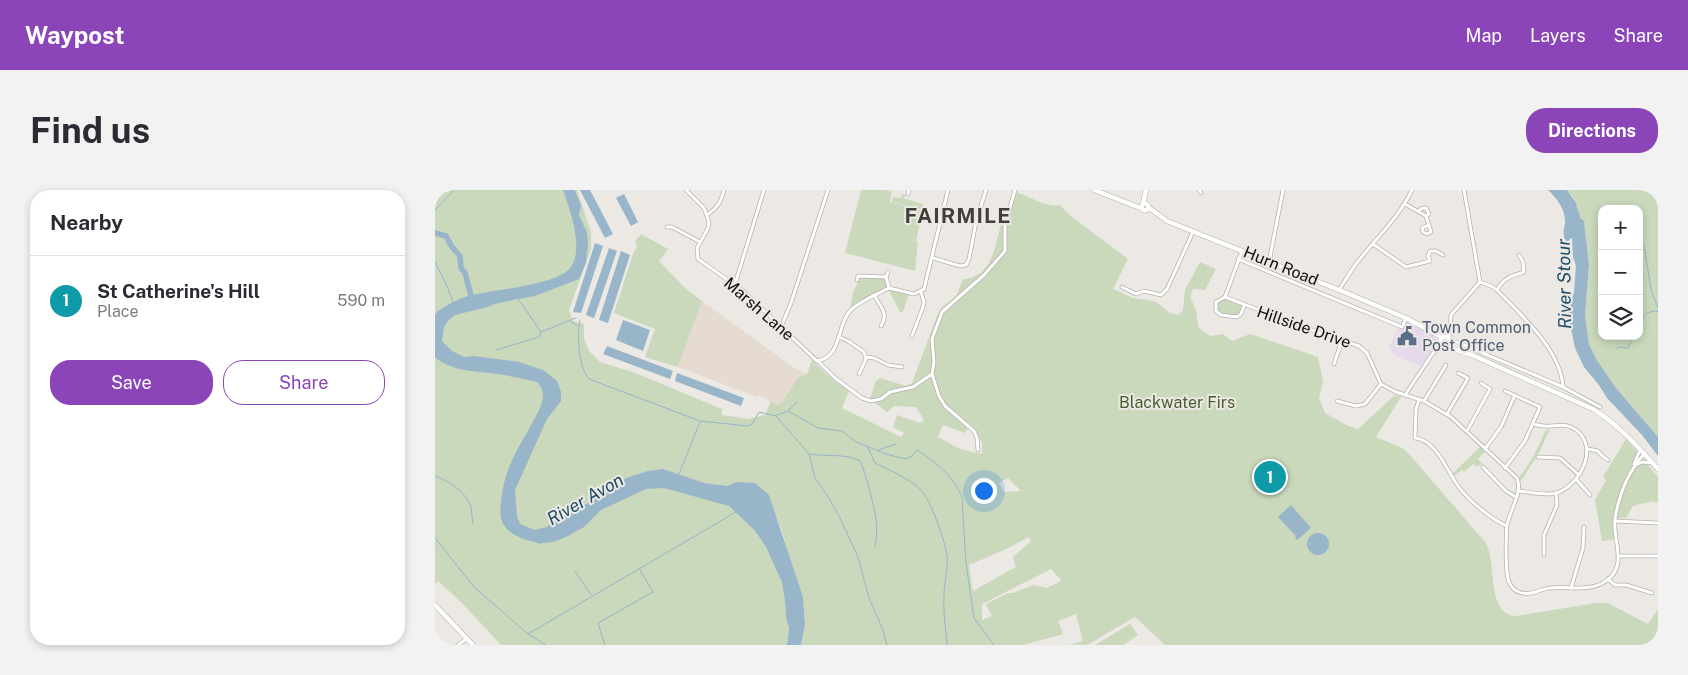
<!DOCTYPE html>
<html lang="en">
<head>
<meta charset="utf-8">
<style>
	body { margin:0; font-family:"Public Sans",sans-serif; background:#f2f2f3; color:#2b2b33 }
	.controls { position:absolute; right:15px; top:15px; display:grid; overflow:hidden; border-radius:10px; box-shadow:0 2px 8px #0003 }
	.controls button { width:45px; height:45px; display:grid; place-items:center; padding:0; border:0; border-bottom:1px solid #e1e1e2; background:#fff; color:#2b2b33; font:25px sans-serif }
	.you { position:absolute; left:548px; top:300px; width:18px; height:18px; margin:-12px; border:4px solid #fff; border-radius:50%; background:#1a73e8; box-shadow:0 0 0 8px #1a73e833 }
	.badge { display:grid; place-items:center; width:32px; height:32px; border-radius:50%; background:#8c45b9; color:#fff; font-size:16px; font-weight:700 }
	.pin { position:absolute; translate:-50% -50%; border:2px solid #fff; box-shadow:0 1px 5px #0006 }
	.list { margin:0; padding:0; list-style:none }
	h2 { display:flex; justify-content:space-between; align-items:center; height:65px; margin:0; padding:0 20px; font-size:21px }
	h2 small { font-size:16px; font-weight:400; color:#7c7c81 }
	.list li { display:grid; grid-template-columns:32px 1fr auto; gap:15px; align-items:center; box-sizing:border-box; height:90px; padding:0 20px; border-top:1px solid #e1e1e2 }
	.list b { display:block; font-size:19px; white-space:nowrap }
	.list p { margin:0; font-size:16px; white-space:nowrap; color:#7c7c81 }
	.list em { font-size:16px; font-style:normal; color:#7c7c81 }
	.actions { display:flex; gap:10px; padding:15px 20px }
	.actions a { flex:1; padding:11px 0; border:1px solid #8c45b9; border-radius:20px; text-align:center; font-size:18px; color:#8c45b9 }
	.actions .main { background:#8c45b9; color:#fff }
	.icon { flex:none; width:28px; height:28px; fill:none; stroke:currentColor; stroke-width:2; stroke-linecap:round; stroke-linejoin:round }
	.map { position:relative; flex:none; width:1223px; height:455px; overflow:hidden; border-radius:20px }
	header { display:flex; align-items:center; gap:30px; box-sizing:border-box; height:70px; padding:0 25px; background:#8c45b9; color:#fff }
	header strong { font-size:24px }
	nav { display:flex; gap:28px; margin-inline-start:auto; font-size:18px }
	.intro { display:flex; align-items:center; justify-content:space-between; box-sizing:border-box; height:120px; padding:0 30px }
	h1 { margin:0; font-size:35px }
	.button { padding:12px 22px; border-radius:20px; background:#8c45b9; color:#fff; font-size:18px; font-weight:700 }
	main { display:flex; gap:30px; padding:0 30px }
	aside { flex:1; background:#fff; border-radius:20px; box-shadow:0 2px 8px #0003 }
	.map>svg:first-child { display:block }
</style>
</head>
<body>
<header>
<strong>Waypost</strong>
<nav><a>Map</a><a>Layers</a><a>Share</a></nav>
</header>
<div class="intro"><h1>Find us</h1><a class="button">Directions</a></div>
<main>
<aside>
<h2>Nearby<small></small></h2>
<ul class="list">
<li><span class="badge" style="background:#0f9aa8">1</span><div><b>St Catherine's Hill</b><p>Place</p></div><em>590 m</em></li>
</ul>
<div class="actions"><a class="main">Save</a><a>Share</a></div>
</aside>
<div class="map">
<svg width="1223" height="455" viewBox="0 0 1223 455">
	<rect width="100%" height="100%" fill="#ece8e3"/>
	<!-- commercial -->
	<polygon fill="#e7d9ec" points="973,131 998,146 1002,151 986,176 965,168 960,165 954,157 963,138 967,140"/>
	<!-- built -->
	<polygon fill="#e5dbd0" points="267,111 358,177 372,184 363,188 347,212 341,215 324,205 322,207 243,177"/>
	<!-- green -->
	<g fill="#cad8bc" fill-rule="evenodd">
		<path d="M 0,0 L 142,0 L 156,42 L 156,59 L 134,120 L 138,131 L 149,134 L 149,148 L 154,161 L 165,172 L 198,182 L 287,219 L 287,225 L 313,229 L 330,225 L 336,211 L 341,215 L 347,212 L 363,188 L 372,184 L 377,170 L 396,188 L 414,201 L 407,218 L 466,247 L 469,243 L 458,237 L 462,225 L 485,233 L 489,230 L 481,217 L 459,216 L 452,222 L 435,209 L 441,191 L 445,188 L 471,196 L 477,193 L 502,126 L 506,118 L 521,106 L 528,89 C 559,87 559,55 567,32 C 570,22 575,12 579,2 C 595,5 609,18 625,15 L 637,27 L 693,69 L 678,99 L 698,108 L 713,110 L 721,112 L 735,123 L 744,125 L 748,120 L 750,100 L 765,72 L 781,79 L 770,100 L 758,99 L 755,107 L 761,120 L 763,137 L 775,146 L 788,144 L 797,151 L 815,144 L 883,167 L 888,192 L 884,208 L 890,223 L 913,236 L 923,239 L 960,205 L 966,207 L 941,247 L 967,258 L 974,264 L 1050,352 C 1063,371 1050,424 1081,426 L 1161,413 L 1173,413 L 1182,418 L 1213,434 L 1223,419 L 1223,455 L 730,455 L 700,427 L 652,455 L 634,455 L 648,451 L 641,424 L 623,431 L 628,444 L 588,455 L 366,455 L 370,434 L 368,407 L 356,373 L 346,338 L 336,314 L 334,305 L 320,293 L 302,292 L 294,316 L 320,341 L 331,357 L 347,394 L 350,411 L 351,427 L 354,438 L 352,455 L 66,455 L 29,415 L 3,391 L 0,394 ZM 508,235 L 530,243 L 535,235 L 547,252 L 547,264 L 525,259 L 503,247 ZM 573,288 L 585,300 L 585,301 L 569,302 L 564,293 ZM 594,347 L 596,351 L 578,367 L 581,377 L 538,401 L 534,375 L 569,360 ZM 616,379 L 626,390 L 624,392 L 612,398 L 599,395 L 578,403 L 573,403 L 551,414 L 557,426 L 547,430 L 547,414 Z"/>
		<polygon points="426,0 450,0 457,2 455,12 487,21 481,51 483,52 480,81 410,63"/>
		<path d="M 1132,0 L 1223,0 L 1223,247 L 1181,198 L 1161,169 L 1154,154 L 1150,125 L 1154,75 L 1150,37 L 1145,28 L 1138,7 ZM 1167,19 L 1204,19 L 1204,146 L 1167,146 Z"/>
		<polygon points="467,4 471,5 468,8 488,14 486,20 457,12 458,7 466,8"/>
		<polygon points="206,44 233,59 224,71 251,99 267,111 243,177 210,167 220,139 179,123 198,64 201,58 203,59 200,51"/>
		<polygon points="425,87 450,88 452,97 415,118 418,103"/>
		<polygon points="453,99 474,104 468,122 465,122"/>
		<polygon points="790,109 807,116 805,123 801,126 786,124 782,120 782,113"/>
		<polygon points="1115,239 1104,263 1086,291 1084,288 1097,269 1111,240"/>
		<polygon points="1191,249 1223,287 1223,313 1217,311 1198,316 1191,328 1178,329 1180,349 1167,351 1160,310 1171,290 1168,287"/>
		<polygon points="1045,257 1050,261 1043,269 1047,273 1043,277 1038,274 1029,282 1027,280 1019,286 1018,283"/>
		<polygon points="695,434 703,445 688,455 660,455"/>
	</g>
	<!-- water -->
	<g fill="#98b5c9">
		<path d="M 128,0 L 140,0 L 146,16 L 144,25 L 152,43 L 153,52 L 151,73 L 144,89 L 100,106 L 63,113 L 49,118 L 20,125 L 13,131 L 9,137 L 7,151 L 17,161 L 29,167 L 39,166 L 84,172 L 108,180 L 122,191 L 126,202 L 126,211 L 112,229 L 80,300 L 82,326 L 85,334 L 100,340 L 111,337 L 176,300 L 191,288 L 213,281 L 228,279 L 269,293 L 292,296 L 302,292 L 320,293 L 334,305 L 368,407 L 370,434 L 366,455 L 352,455 L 354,438 L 351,427 L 350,411 L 347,393 L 331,357 L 320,341 L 294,316 L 229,298 L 211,299 L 166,320 L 149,337 L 131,347 L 118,352 L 107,353 L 107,354 C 94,351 76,347 69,335 C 65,330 65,319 66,313 C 68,285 79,264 93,241 C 98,230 108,217 108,205 C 108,200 105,195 102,192 C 89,189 76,186 63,184 C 42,181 17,182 0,167 L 0,125 L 3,121 C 11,116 20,110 30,107 C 54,99 121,97 136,77 C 149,59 135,19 128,0 Z"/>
		<polygon points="145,0 155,0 178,44 170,48"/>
		<path d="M 1113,0 L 1132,0 L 1141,13 C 1141,18 1145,22 1145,28 L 1149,31 L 1154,75 L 1150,125 L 1154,154 L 1161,169 L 1181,198 L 1223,247 L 1223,266 L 1207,245 L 1172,208 L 1164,195 L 1149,177 L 1140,158 L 1135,133 L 1134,121 L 1139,102 L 1141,76 L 1138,66 L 1137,48 L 1136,48 L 1132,53 C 1125,41 1131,39 1130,29 C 1129,18 1121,7 1113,0 Z"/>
		<polygon points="189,4 203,32 196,36 181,8"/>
		<polygon points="160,53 168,56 146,123 138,122"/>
		<polygon points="174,58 182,61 159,128 151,125"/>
		<polygon points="186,61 195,65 173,133 164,130"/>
		<polygon points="188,130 215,140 208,161 181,150"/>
		<polygon points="172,156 238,181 235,189 168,164"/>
		<polygon points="242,183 309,208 306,216 240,191"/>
		<polygon points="856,315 876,338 862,350 860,348 861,346 843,327"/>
		<circle cx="883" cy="354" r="11"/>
	</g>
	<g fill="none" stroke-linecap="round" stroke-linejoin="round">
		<!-- stream -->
		<g stroke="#98b5c9" stroke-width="1">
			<polyline points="0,20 19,0"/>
			<polyline points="1209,56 1216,99 1223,118"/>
			<polyline points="0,72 12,96 18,112"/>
			<polyline points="84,110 106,142"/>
			<path d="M 145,130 C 142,145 143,177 154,189 L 265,231 L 313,236 L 317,234 L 324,222 L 341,226 L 374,264 L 380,288 L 394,308 L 405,328 L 423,367 L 434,408 L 447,438 L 452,455"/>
			<polyline points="136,132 143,136"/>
			<path d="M 1204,136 C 1207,125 1212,121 1223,121"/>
			<polyline points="1181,159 1184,157 1193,158 1198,146"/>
			<polyline points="61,160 101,148 105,146 106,142 141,128"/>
			<path d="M 353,221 L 383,238 L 407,241 L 421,252 L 451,264 L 470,269 L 477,266 L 482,260 C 500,272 519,286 527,307 L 531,373 L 539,428 L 559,455"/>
			<polyline points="342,225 353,221 362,212"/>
			<path d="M 433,258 L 440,273 C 452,279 477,290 486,300 C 496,310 511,353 512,367 C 513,380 509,393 509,405 C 508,422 511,439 512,455"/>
			<polyline points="443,260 461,254"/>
			<path d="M 375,264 C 392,267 410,263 425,271 C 429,278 430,286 433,294 C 438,314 445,334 440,356"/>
			<polyline points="244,284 265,232"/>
			<path d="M 0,286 C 14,291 31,302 36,317 C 37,323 37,328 38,334"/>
			<polyline points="0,348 39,397 93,444 111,455"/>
			<polyline points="140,381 156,405"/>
			<polyline points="93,444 301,322"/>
			<polyline points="170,455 163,433 218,402 204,378"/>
		</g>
		<!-- river -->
		<polyline stroke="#98b5c9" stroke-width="5.5" points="0,43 11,46 17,57 25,66 26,78 30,83 38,113"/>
		<defs>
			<g id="street">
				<path d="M 251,0 L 269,18 L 274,32 L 273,38 L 262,58 L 263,69 L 307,100 L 382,171 C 408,167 401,133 417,119 C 427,110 442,104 454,98 L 479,104 L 489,99 L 513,0"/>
				<polyline points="764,0 766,3"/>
				<polyline points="1029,0 1045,92"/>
				<polyline points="473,4 474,0"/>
				<polyline points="970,14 991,26 996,42 992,44 988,42 987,38 994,35"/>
				<polyline points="983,21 988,18 991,18 994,24 991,26"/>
				<path d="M 272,25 C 283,17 286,12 289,0"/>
				<polyline points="232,37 237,37 265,52"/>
				<polyline points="938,54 971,77 995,71 993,66 995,61 1001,61 1008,65"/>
				<path d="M 807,61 L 790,107 L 877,140 L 924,156 L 932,163 L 946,194 L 961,202 L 989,211 L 1016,227 L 1082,288 C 1088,302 1075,320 1072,335 C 1071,346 1070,382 1074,392 C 1080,406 1094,405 1106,400 C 1126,393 1146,403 1166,394 C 1196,379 1177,352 1180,329 C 1184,304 1192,283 1209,264"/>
				<polyline points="498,68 525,76 531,75 534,69 541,32 551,0"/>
				<polyline points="803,69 967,137 971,128"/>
				<polyline points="834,72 848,0"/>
				<polyline points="451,87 453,82"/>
				<polyline points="422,90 423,86 451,87 454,98"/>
				<path d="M 1045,92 L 1056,96 L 1062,100 C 1086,125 1126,160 1128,197"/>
				<polyline points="300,94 329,0"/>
				<polyline points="687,97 701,104 709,101 726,105 732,99 758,42"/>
				<path d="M 904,100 C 910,91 915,82 921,74 C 940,49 963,29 977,0"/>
				<path d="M 1062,100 C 1068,88 1077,86 1089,82 L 1088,72 L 1084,65"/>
				<path d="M 439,105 C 446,118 454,123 446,136"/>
				<polyline points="790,107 781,112 781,121 786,125 802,127 806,124 809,116"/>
				<polyline points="346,137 356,113 393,0"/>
				<polyline points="477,146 488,117 489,112 486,102"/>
				<polyline points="404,147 413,151 429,162 431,169 424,184"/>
				<polyline points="1011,148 1015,138"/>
				<polyline points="1014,150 1016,125 1045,92"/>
				<polyline points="1022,152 1128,197 1165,217"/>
				<polyline points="1000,160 1005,153"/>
				<polyline points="431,167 439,168 453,175 467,177"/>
				<polyline points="383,171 400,188 427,208 436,211 446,209 455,202 478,197 497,184"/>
				<polyline points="899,174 907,150"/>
				<polyline points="1070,201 1105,217 1090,251 1070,278"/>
				<polyline points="970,205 998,163 1008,157"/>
				<path d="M 984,210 L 981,219 L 980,248 C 1003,250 1013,285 1026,300 C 1037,313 1056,329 1072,336"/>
				<polyline points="902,211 921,216 930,214 946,194"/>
				<polyline points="989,211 1011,175"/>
				<polyline points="1012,224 1033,188 1023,183"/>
				<polyline points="1032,241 1055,199 1046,193"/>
				<polyline points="1050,259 1066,237 1080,205"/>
				<polyline points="1153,259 1163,261 1167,266 1173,270"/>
				<polyline points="543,260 542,248 539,241 510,216 504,206 497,184 499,172 497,149 507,122 549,85 570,61 570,35 580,0"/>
				<polyline points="1103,267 1125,268 1143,284"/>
				<polyline points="1199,274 1205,260"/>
				<polyline points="1201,275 1207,272 1217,273"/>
				<polyline points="1048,277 1071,301 1081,307"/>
				<polyline points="1141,289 1155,305"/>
				<path d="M 1083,301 C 1095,302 1110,306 1121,303 C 1147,295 1167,252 1136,237 C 1127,233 1119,237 1109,236 C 1106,236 1102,235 1098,234"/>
				<polyline points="1180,331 1223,333"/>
				<polyline points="1109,365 1109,345 1122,315 1121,303"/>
				<polyline points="1184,366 1223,366"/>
				<polyline points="1173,389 1180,395 1191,395 1217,403"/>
				<polyline points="1136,398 1148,358 1149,337"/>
				<polyline points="23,455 31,449"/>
			</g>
			<g id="secondary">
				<polyline points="659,0 708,19"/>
				<circle cx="710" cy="17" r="3.5"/>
				<polyline points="708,14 711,0"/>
				<polyline points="713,17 732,31 914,104 971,128 1008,148"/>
				<circle cx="1010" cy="152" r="5"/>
				<path d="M 1012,157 L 1037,165 L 1158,219 C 1184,235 1203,257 1223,279"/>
				<polyline points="0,415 38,455"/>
			</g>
		</defs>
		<!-- street casing -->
		<use href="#street" stroke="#b5b1ac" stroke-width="4.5"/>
		<!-- secondary casing -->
		<use href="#secondary" stroke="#b5b1ac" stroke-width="5.5"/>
		<!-- street -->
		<use href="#street" stroke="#fff" stroke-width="3"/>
		<!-- secondary -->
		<use href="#secondary" stroke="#fff" stroke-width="4.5"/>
	</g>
	<!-- icons -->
	<defs>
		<symbol id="civic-bare" viewBox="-9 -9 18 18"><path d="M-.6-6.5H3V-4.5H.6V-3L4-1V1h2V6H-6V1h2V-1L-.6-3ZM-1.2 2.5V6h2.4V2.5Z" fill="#5c6f8a" stroke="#ece8e3" stroke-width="2.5" paint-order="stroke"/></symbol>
	</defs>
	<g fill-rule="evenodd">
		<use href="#civic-bare" x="958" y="132" width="28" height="28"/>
	</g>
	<g text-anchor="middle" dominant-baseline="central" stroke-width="4" stroke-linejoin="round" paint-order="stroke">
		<!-- street labels -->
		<g font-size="16" fill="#0f0d0c" stroke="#ece8e3">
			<text transform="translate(846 76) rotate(22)">Hurn Road</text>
			<text transform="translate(324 119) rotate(41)">Marsh Lane</text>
			<text transform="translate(869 137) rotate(19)">Hillside Drive</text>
		</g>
		<!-- service labels -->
		<g font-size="16" fill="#4e5e75" stroke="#ece8e3" text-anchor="start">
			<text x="987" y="137">Town Common<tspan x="987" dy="18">Post Office</tspan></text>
		</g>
		<!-- park labels -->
		<g font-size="16" fill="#495e30" stroke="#ece8e3">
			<text x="742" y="212">Blackwater Firs</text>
		</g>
		<!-- water labels -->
		<g font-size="18" font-style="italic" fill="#1d4e6c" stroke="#ece8e3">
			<text transform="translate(1129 94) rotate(-91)">River Stour</text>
			<text transform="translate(150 309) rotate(-30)">River Avon</text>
		</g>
		<!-- district labels -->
		<g font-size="21" font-weight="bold" letter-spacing="1" fill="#423e3a" stroke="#ece8e3">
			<text x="523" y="25">FAIRMILE</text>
		</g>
	</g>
</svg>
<div class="controls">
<button>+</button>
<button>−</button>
<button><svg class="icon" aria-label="layers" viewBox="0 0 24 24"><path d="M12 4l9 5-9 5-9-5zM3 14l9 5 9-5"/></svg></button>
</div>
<div class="you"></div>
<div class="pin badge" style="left:835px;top:287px;background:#0f9aa8">1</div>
</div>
</main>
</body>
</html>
